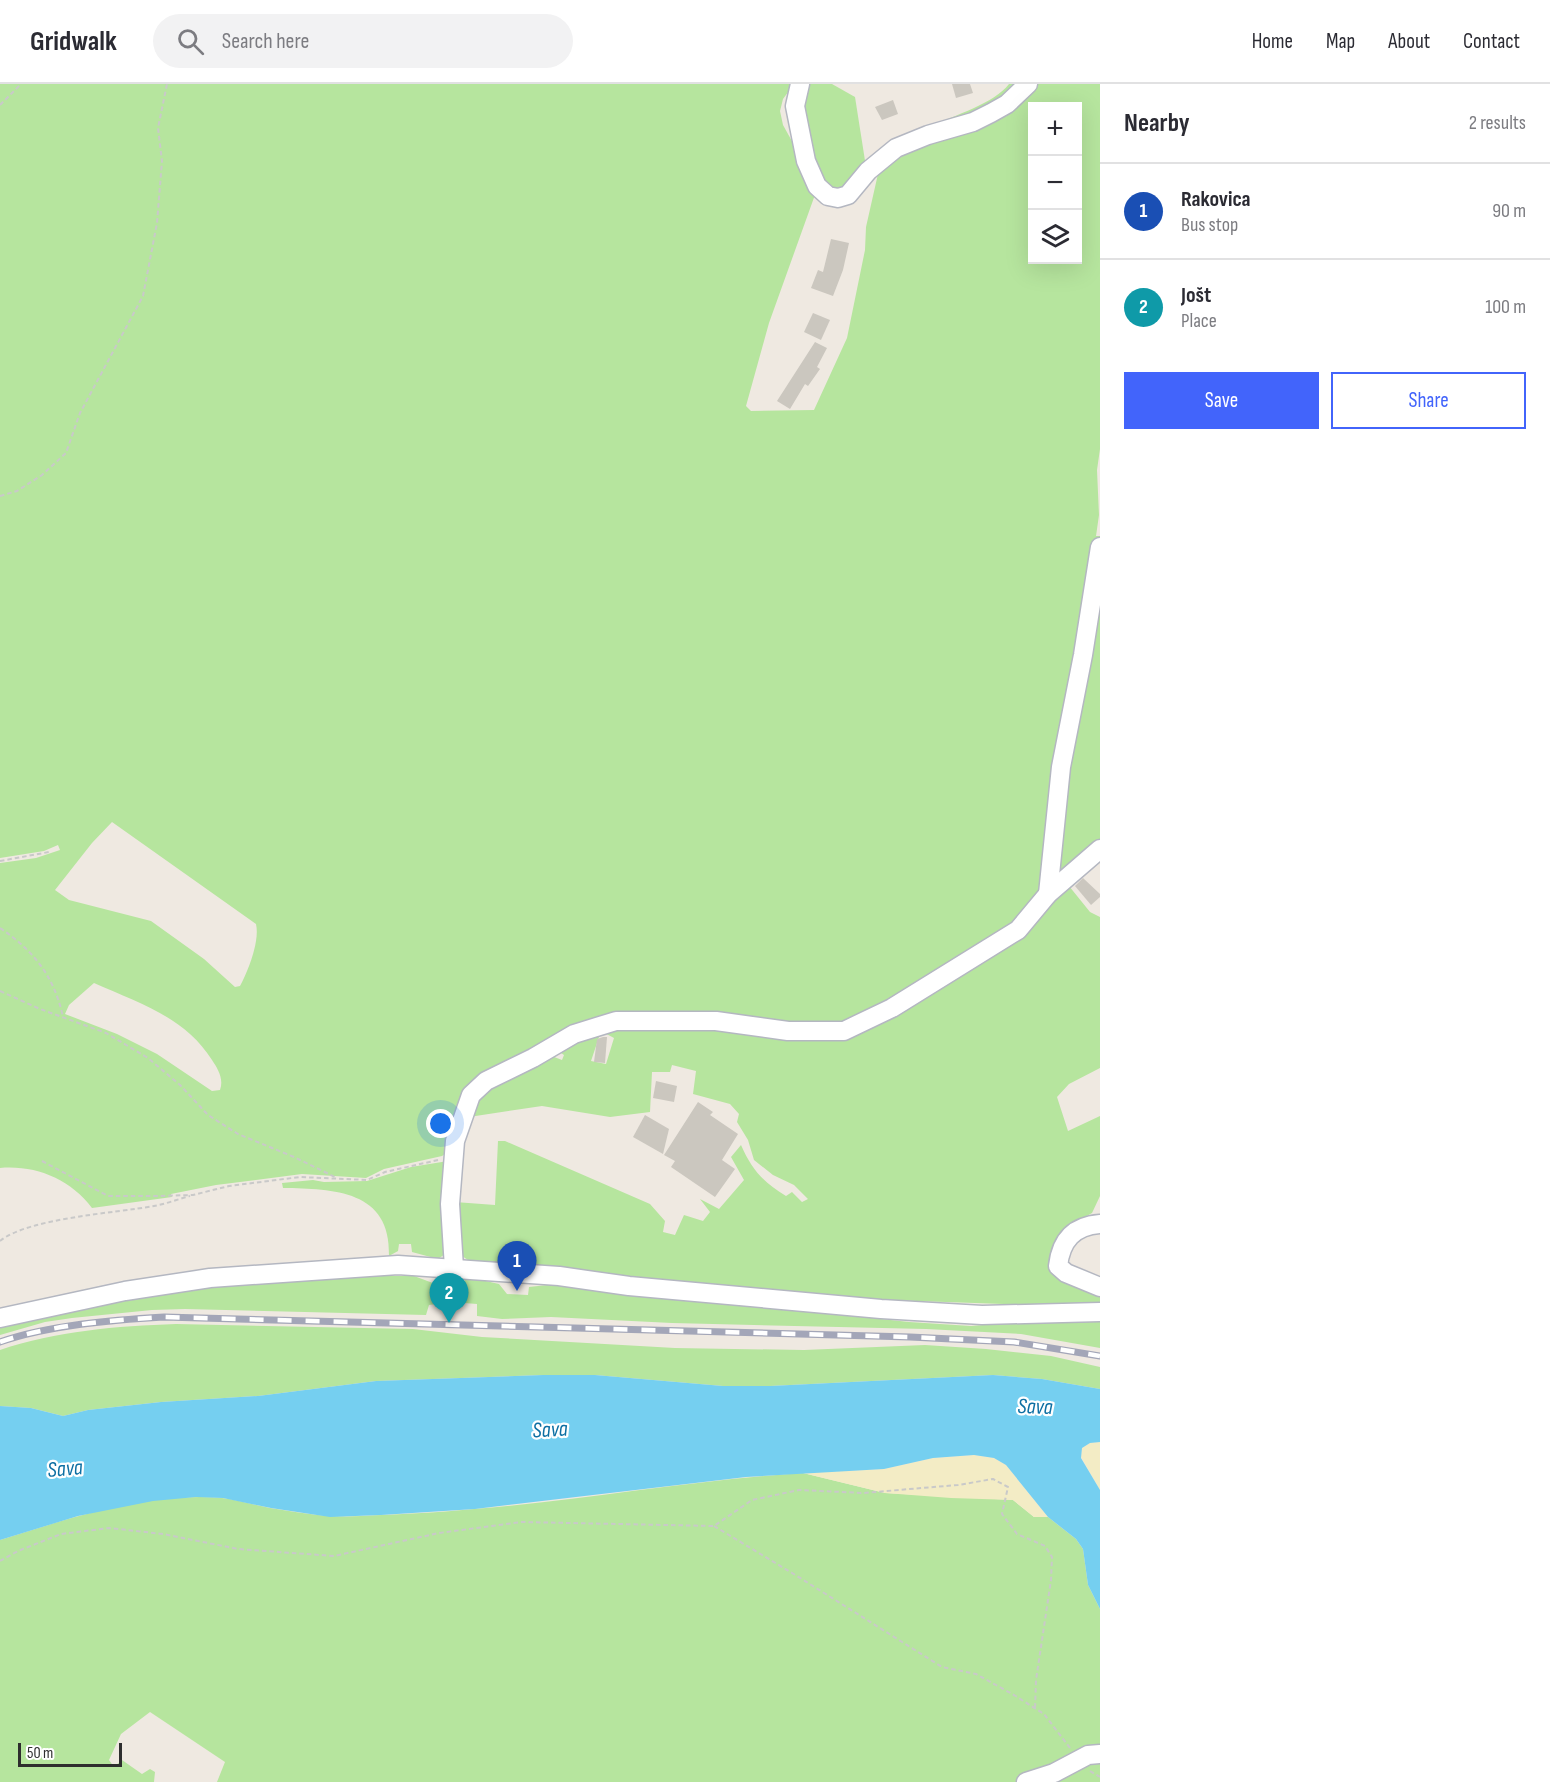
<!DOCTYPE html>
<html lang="en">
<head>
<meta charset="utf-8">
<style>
	body { margin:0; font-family:"Sofia Sans Condensed",sans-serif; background:#f2f2f3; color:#2b2b33 }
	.controls { position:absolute; right:18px; top:18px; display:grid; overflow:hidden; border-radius:0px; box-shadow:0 6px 24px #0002 }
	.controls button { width:54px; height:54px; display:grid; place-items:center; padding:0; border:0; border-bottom:2px solid #e1e1e2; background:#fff; color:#2b2b33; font:30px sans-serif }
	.scale { position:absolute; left:18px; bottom:15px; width:104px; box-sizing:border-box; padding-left:6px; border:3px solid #2e2e2e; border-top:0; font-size:16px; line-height:21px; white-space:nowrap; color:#2e2e2e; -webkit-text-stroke:4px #fff; paint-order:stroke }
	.you { position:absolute; left:441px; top:1040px; width:21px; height:21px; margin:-15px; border:4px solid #fff; border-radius:50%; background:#1a73e8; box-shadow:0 0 0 9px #1a73e833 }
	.badge { display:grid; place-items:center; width:39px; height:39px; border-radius:50%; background:#4264fb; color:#fff; font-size:20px; font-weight:700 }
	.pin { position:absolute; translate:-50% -50px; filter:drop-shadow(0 2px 3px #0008) }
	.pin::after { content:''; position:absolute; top:32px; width:21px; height:18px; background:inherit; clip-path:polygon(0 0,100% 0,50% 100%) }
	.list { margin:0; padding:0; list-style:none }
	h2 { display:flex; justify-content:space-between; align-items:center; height:78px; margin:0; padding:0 24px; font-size:26px }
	h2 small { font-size:20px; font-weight:400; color:#7c7c81 }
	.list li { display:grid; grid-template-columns:39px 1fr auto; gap:18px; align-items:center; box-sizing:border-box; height:96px; padding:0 24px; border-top:2px solid #e1e1e2 }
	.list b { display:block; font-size:22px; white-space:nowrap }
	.list p { margin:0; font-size:20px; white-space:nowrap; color:#7c7c81 }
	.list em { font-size:20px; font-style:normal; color:#7c7c81 }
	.actions { display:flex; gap:12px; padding:18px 24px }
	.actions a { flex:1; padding:14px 0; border:2px solid #4264fb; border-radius:0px; text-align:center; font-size:21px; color:#4264fb }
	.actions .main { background:#4264fb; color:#fff }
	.icon { flex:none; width:33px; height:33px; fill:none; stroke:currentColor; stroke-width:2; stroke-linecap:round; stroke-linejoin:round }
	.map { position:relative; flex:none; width:1100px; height:1698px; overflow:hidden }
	header { display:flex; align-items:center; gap:36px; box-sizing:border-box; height:84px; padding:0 30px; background:#fff; border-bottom:2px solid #e1e1e2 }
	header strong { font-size:28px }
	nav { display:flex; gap:33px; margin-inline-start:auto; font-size:21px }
	.search { width:420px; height:54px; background:#f2f2f3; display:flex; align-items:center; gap:15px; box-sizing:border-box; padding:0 21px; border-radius:33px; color:#7c7c81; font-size:22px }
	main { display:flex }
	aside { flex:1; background:#fff }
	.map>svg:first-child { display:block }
</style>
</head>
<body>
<header>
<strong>Gridwalk</strong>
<div class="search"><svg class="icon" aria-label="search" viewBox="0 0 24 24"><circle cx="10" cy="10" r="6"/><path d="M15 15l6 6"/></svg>Search here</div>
<nav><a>Home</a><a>Map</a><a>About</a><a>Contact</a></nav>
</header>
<main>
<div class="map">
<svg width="1100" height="1698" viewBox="0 0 1100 1698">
	<rect width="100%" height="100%" fill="#efe9e1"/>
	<!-- green -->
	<g fill="#b6e59e" fill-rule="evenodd">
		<path d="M 0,0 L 794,0 L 783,15 L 780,27 L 783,41 L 798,68 L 816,108 L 769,239 L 746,322 L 751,327 L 814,326 L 847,254 L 865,166 L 866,143 L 880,81 L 1033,0 L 1100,0 L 1100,365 L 1097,386 L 1099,431 L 1096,452 L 1100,452 L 1100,762 L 1069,802 L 1090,828 L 1100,833 L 1100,984 L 1069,1000 L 1057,1013 L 1068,1047 L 1100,1032 L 1100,1112 L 1092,1129 L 1067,1143 L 1060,1152 L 1049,1179 L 1060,1191 L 1100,1208 L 1100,1219 L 1032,1221 L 859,1215 L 471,1178 L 459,1170 L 455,1118 L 495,1121 L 498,1057 L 505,1057 L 650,1120 L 665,1137 L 663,1148 L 675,1151 L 684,1131 L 703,1137 L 710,1128 L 700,1115 L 719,1125 L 744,1096 L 731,1073 L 741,1061 C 752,1086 763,1098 786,1112 L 792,1108 L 802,1118 L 808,1115 L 794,1101 L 773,1091 L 754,1076 L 748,1056 L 737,1038 L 739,1030 L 730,1020 L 693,1010 L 696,987 L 672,981 L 670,988 L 652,988 L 650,1028 L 610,1033 L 542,1022 L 469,1033 L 479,1010 L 549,971 L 562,976 L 564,971 L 558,967 L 480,993 L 448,1068 L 442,1072 L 384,1085 L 366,1094 L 302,1090 L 216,1101 L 171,1110 L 172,1113 L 92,1124 C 70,1095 36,1081 0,1084 L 0,779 L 36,774 L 60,766 L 58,761 L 44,767 L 0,774 ZM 1032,22 L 1078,22 L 1078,176 L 1032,176 ZM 112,738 L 256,840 C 260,857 248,887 240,902 L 235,903 L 204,875 L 151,837 L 69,816 L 55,806 L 92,759 ZM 94,899 C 139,919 185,933 212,976 C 218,985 224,995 220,1006 L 212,1007 L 157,970 L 117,950 L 65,930 L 69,921 ZM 601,947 L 614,954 L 606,980 L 591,977 Z"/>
		<polygon points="810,0 832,0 855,13 866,83 853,99 835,109 819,97 804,43 803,11"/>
		<path d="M 1009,0 L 1023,0 L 992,25 L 931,42 C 953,32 995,19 1009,0 Z"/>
		<path d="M 448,1077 L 445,1170 L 438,1175 L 412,1168 L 411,1160 L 399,1160 L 398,1167 L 389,1172 C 391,1106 334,1105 283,1104 L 282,1099 L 313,1096 L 324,1098 L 367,1097 L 411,1083 Z"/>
		<polygon points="330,1192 414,1192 449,1205 458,1203 468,1193 499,1200 507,1210 528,1211 529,1203 556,1200 909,1238 971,1242 1040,1236 1100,1237 1100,1264 1021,1250 926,1245 672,1239 551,1233 502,1235 477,1232 477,1220 451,1218 429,1221 426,1231 185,1225 152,1226 72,1234 45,1238 0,1251 0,1242 98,1218 232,1200"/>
		<path d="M 176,1240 L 413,1245 L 482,1253 L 675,1264 L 804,1266 L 925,1261 L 986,1265 L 1051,1272 L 1100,1283 L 1100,1305 L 1042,1295 L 993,1291 L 770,1302 L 723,1302 L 595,1291 L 543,1291 L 376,1297 L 258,1312 L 161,1318 L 88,1326 L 63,1332 L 31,1324 L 0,1322 L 0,1266 C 56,1247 117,1242 176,1240 Z"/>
		<path d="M 803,1389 L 885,1409 L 1013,1416 L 1034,1433 L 1048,1433 L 1076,1455 L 1083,1465 L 1088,1501 L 1100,1525 L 1100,1698 L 217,1698 L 225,1678 L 150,1628 L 121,1650 L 109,1676 L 114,1683 L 122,1676 L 142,1690 L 150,1685 L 155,1688 L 154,1698 L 0,1698 L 0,1456 C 71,1434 146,1408 222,1414 C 238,1416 254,1421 270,1424 C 300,1429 330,1434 361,1432 C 398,1430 436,1429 474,1425 C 584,1416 693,1396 803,1389 Z"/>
	</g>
	<!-- sand -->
	<g fill="#f3ecc5">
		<polygon points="1100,1358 1100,1406 1081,1373 1082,1364 1090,1359"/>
		<polygon points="974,1371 994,1374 1006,1381 1048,1433 1034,1433 1013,1416 951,1414 885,1409 803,1389 884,1385 933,1374"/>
	</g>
	<!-- water -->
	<polygon fill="#75cff0" points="543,1291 595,1291 723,1302 770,1302 993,1291 1042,1295 1100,1305 1100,1358 1090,1359 1082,1364 1081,1374 1100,1406 1100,1525 1088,1501 1083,1465 1076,1455 1048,1433 1006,1381 994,1374 974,1371 933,1374 884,1385 746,1393 475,1425 381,1431 330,1433 271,1424 223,1414 196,1413 153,1417 78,1432 0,1456 0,1322 31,1324 63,1332 88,1326 161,1318 258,1312 376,1297"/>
	<!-- building -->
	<g fill="#cbc7bf">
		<polygon points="952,0 970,0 973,9 956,14"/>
		<polygon points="893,16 898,30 882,36 875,23"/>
		<polygon points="831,155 849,159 843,186 833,212 811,204 818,186 823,188"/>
		<polygon points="813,229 830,236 821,256 804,248"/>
		<polygon points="815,258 827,264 817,283 820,285 808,302 805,300 790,325 777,317"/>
		<polygon points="1083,794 1100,810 1100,813 1091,821 1075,802"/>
		<polygon points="603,953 607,953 605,979 594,978 597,955"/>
		<polygon points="656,997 677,1002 674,1018 653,1014"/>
		<polygon points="698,1018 713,1028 710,1031 738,1050 722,1076 735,1085 715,1113 671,1083 675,1077 664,1071"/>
		<polygon points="645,1031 669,1045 663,1070 633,1053"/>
	</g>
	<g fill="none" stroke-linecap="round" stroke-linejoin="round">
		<defs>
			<g id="minor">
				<polyline points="800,0 795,22 806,77 817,102 828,112 838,114 848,111 868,87 896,64 928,51 973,38 991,29 1007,20 1028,0"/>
				<polyline points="1048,810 1061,683 1083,571 1100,463"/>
				<path d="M 1100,1140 C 1074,1142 1061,1156 1058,1182 L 1066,1189 L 1100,1203"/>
				<polyline points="454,1184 450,1120 455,1057 471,1011 486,997 533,974 574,950 616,937 716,937 788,947 844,947 892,924 1018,846 1048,810 1100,765"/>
				<polyline points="0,1234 125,1207 210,1194 398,1181 559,1192 629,1202 881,1225 982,1231 1100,1228"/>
				<polyline points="1026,1698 1054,1689 1088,1671 1100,1670"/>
			</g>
		</defs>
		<!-- minor casing -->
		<use href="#minor" stroke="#b4b7c1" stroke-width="21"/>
		<!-- path -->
		<g stroke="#c9c9c9" stroke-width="2" stroke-dasharray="4.5 3" stroke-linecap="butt">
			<polyline points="0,21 21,0"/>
			<polyline points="0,412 17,407 42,391 66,369 80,329 143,212 157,139 162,77 158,44 167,0"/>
			<polyline points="0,777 49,768"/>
			<path d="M 0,844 C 34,867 54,892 63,933"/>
			<polyline points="0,907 40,925 106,949 148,974 180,1001 208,1031 238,1050 294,1073 337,1094"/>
			<polyline points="42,1077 108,1112 158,1112 193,1111 229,1102 300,1093 367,1096 385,1088 438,1076"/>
			<path d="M 0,1157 C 28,1134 116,1129 154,1122 C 166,1120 178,1115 190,1112"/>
			<polyline points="714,1442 797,1492 942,1583 976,1590 1014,1611 1044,1630 1070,1664"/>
			<polyline points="0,1477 18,1467 61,1450 109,1444 163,1450 238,1465 334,1472 439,1449 521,1438 714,1442 752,1416 799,1406 863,1409 958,1401 993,1395 1008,1403 1002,1430 1017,1450 1045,1462 1052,1473 1051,1496 1036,1596 1035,1625"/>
			<polyline points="1090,1687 1100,1693"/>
		</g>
		<!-- minor -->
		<use href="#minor" stroke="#fff" stroke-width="18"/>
		<defs>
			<path id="rail" d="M 0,1258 C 49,1241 112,1236 164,1233 L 910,1253 L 1014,1258 L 1100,1272"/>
		</defs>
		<!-- rail casing -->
		<use href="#rail" stroke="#a3a6b8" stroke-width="7"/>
		<!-- rail -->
		<use href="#rail" stroke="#fff" stroke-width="4.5" stroke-dasharray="14" stroke-linecap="butt"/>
	</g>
	<g text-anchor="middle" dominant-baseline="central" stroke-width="4.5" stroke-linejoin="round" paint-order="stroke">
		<!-- water labels -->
		<g font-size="22" font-style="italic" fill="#0d6fa3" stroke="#fff">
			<text transform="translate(1035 1323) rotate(2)">Sava</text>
			<text transform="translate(550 1346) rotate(-3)">Sava</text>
			<text transform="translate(65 1385) rotate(-5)">Sava</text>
		</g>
	</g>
</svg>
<div class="controls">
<button>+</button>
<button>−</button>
<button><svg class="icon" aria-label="layers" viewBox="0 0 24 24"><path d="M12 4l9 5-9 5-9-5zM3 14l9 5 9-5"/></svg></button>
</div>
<div class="scale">50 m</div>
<div class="you"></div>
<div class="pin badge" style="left:517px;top:1207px;background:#1a4fb4">1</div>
<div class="pin badge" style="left:449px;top:1239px;background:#0f9aa8">2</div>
</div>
<aside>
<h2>Nearby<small>2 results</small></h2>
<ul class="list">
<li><span class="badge" style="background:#1a4fb4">1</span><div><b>Rakovica</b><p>Bus stop</p></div><em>90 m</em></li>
<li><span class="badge" style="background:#0f9aa8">2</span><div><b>Jošt</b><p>Place</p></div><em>100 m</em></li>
</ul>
<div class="actions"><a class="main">Save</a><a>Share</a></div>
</aside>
</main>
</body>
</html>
